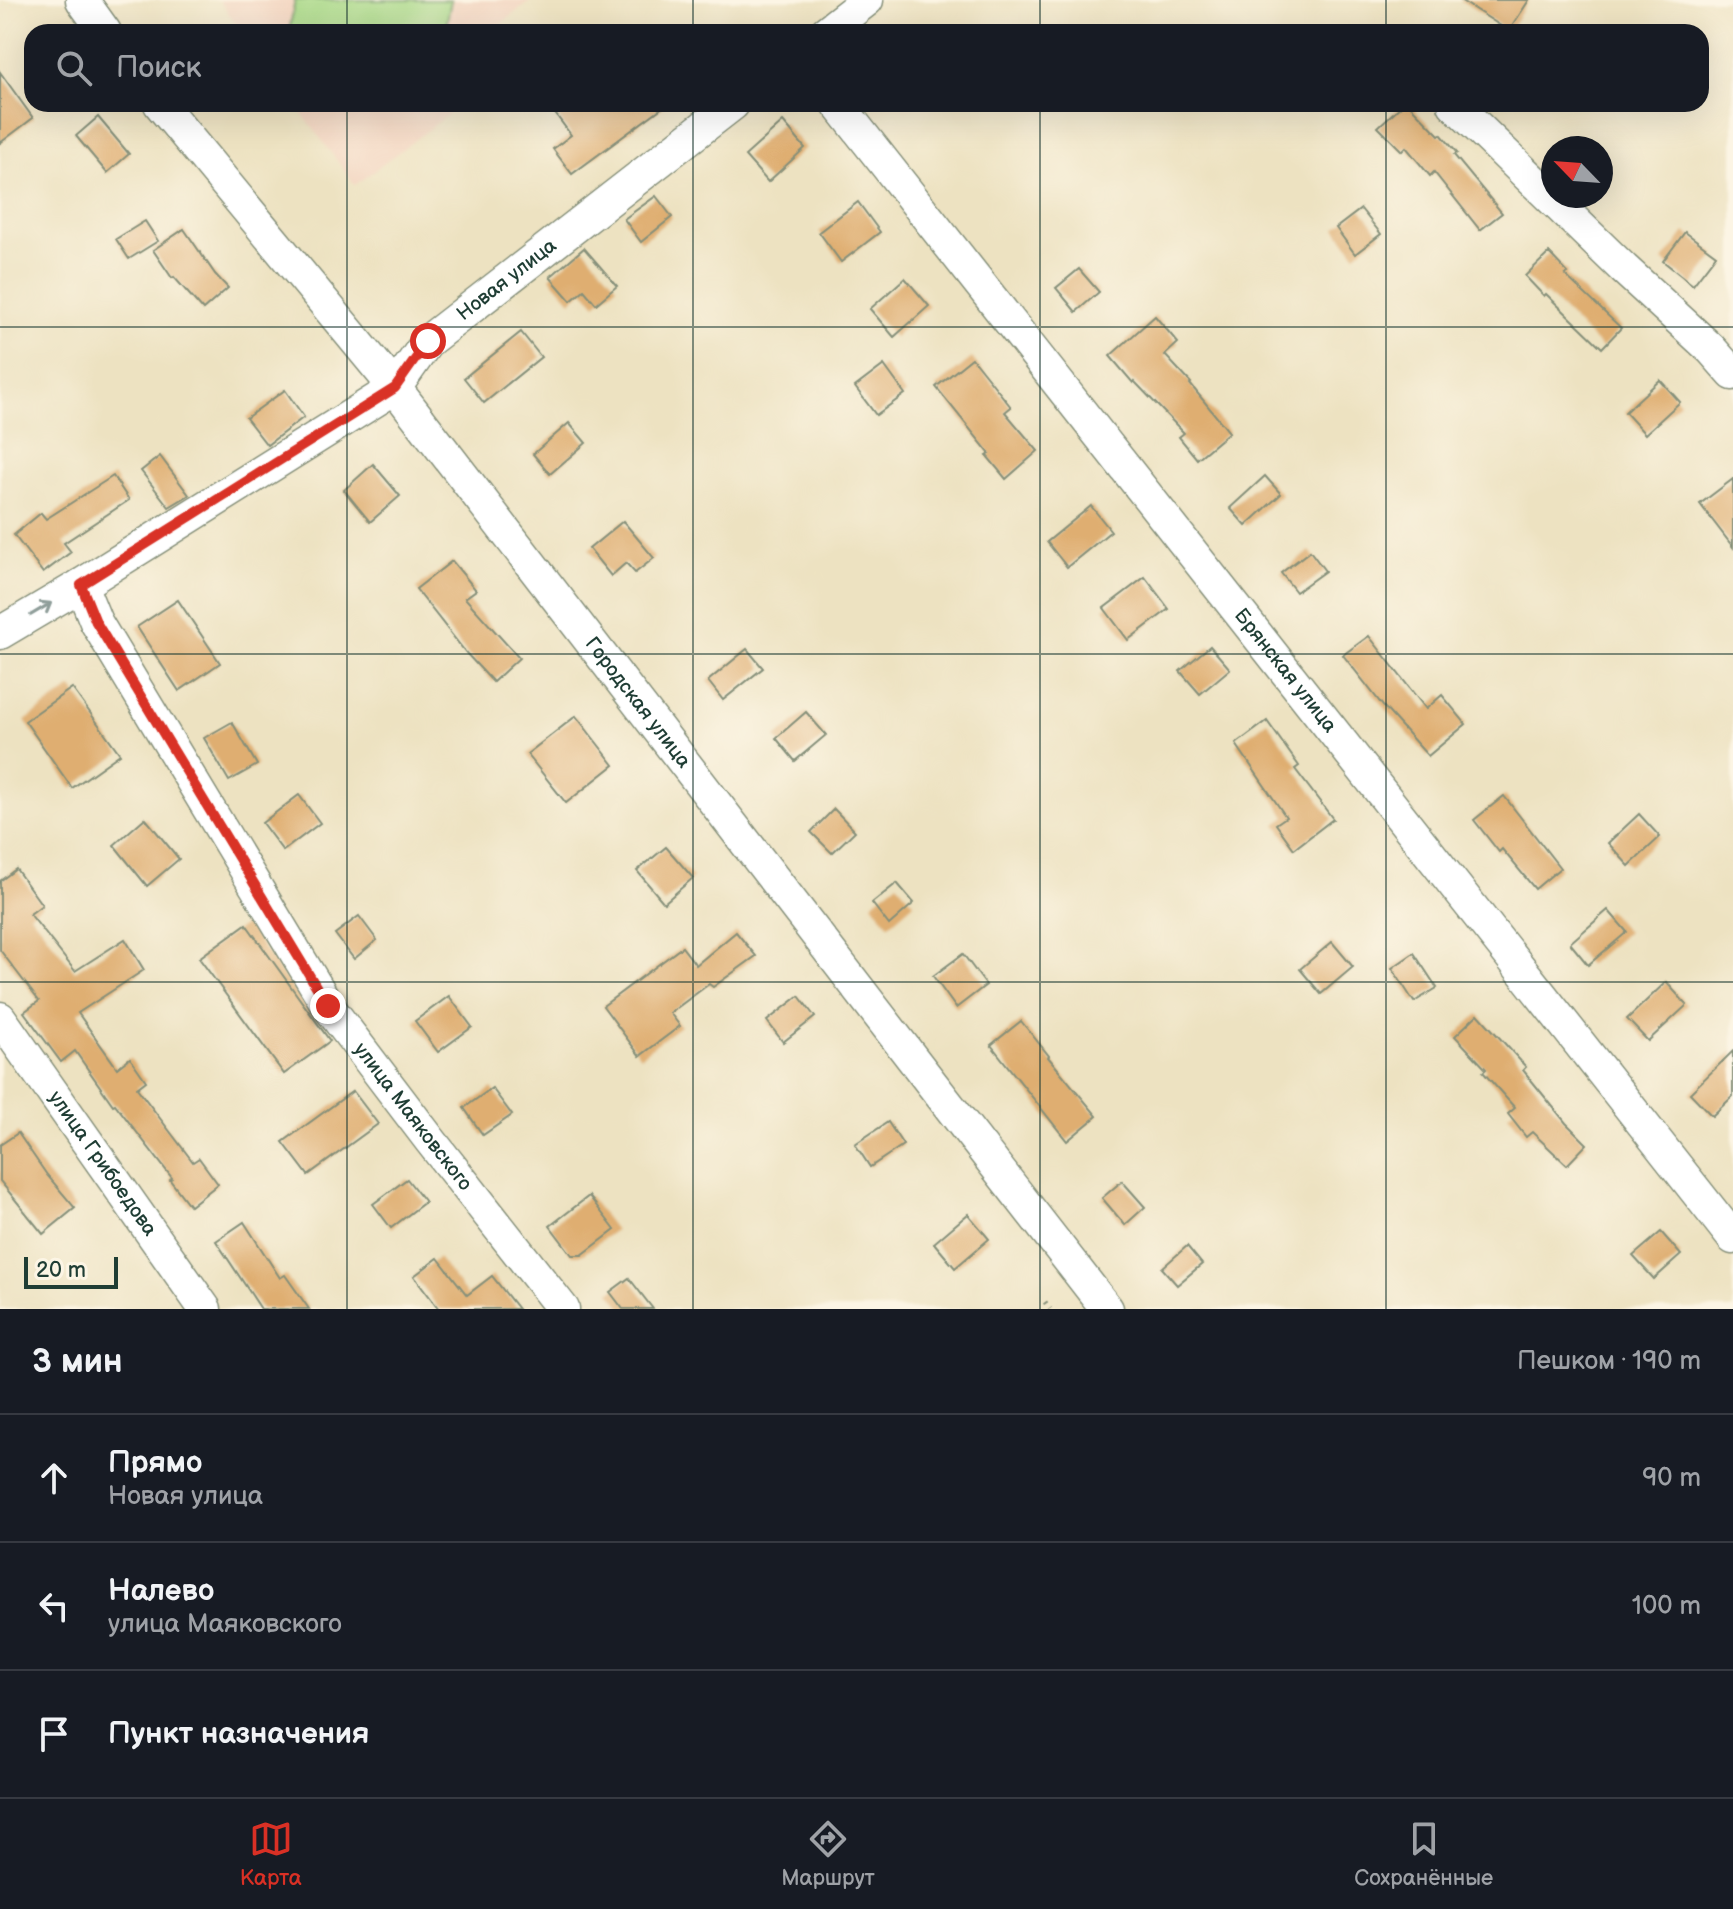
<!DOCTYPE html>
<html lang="ru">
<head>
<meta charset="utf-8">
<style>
	body { margin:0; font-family:"Balsamiq Sans",sans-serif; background:#20242c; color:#f1f3f6 }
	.compass { position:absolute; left:1541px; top:136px; width:72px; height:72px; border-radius:50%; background:#171b24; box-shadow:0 8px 32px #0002; rotate:295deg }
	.scale { position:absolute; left:24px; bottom:20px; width:94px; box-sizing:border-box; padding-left:8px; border:4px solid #1f3d34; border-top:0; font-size:22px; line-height:28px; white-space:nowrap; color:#1f3d34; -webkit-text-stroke:6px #fcf5e5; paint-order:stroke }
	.stop { position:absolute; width:24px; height:24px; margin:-18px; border:6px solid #d93025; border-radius:50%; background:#fff }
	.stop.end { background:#d93025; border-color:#fff; box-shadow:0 2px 8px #0008 }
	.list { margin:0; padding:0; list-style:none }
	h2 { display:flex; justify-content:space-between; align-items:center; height:104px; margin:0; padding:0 32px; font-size:34px }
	h2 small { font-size:26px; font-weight:400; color:#9ea1a6 }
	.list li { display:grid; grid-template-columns:52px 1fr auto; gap:24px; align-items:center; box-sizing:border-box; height:128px; padding:0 32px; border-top:2px solid #363941 }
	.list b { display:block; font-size:30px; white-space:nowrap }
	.list p { margin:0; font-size:26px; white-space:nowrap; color:#9ea1a6 }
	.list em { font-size:26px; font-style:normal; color:#9ea1a6 }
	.icon { flex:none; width:44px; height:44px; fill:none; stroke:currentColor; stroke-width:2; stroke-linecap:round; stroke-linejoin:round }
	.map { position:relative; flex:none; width:1733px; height:1309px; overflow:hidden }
	.search { position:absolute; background:#171b24; box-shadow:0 8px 32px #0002; left:24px; right:24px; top:24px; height:88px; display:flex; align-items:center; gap:20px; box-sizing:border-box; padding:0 28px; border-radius:24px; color:#9ea1a6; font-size:30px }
	.sheet { height:488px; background:#171b24 }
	nav { display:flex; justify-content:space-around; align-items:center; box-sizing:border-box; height:112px; border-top:2px solid #363941; background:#171b24; font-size:22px; color:#9ea1a6 }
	nav a { display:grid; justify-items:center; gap:4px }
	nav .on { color:#d93025 }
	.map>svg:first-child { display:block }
</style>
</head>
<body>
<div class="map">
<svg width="1733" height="1309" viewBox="0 0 1733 1309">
	<rect width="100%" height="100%" fill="#fcf5e5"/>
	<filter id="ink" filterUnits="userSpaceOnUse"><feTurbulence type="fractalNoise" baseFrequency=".0125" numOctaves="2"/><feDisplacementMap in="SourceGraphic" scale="16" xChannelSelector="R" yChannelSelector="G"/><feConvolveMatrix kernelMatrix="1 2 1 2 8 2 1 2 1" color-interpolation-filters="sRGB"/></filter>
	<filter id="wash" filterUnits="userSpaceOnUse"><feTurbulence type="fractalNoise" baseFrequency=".006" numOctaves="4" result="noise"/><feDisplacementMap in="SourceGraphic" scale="32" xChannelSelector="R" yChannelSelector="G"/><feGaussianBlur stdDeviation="1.8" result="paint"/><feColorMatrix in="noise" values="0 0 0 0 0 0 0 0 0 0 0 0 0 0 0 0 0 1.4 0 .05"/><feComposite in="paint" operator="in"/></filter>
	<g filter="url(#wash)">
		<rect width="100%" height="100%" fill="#ede2c1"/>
		<!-- built -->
		<g fill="#f3d4bf">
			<polygon points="219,0 531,0 498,26 501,32 242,32"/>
			<polygon points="295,104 462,104 355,185"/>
		</g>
		<!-- green -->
		<polygon fill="#a7d886" stroke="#638a5d" stroke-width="2" points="295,0 451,0 445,32 289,32"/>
		<g id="blocks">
			<!-- building -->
			<g fill="#dfae71">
				<polygon points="1460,0 1529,0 1509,31"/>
				<polygon points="0,72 33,118 0,143"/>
				<polygon points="548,104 667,104 572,174 553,149 571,135"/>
				<polygon points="1403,104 1409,104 1439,135 1441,134 1457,153 1454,155 1502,213 1480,230 1434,172 1430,176 1406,147 1402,151 1378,127"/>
				<polygon points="98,117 129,154 107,173 76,136"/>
				<polygon points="783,122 805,148 768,182 745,156"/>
				<polygon points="656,196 672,217 641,242 624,219"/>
				<polygon points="858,202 880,232 841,262 819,232"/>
				<polygon points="1361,209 1381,234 1355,254 1336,228"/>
				<polygon points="145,221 158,241 129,259 116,239"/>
				<polygon points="184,229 215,274 228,288 203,310 174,277 172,278 153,250"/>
				<polygon points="1685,232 1716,255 1693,285 1663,261"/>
				<polygon points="584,248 617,286 596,304 584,290 571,301 550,277"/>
				<polygon points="1549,253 1568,273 1565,275 1621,328 1602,348 1546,294 1544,296 1525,276"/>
				<polygon points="1079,269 1099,292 1076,312 1056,288"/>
				<polygon points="905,278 929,306 894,337 870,309"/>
				<polygon points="1155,316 1178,343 1165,355 1191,383 1190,384 1229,432 1197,459 1179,437 1184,433 1134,381 1133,383 1110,356"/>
				<polygon points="521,332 541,357 484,403 464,378"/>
				<polygon points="972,358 1011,407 1005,412 1038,451 1006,479 987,456 990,454 936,387"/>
				<polygon points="884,365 905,394 876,415 855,387"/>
				<polygon points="1660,380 1680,402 1645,434 1625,412"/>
				<polygon points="285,390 304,417 267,445 246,418"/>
				<polygon points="569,423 586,443 550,474 533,454"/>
				<polygon points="160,456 189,495 169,507 141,471"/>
				<polygon points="373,464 400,496 370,522 344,490"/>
				<polygon points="113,476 129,500 64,543 71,552 43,573 14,535 41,513 46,519"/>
				<polygon points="1265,476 1281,494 1246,526 1230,508"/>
				<polygon points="1733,479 1733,547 1700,504"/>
				<polygon points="1091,506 1111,531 1067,567 1047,542"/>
				<polygon points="623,521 654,558 635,573 626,563 611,576 589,549"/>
				<polygon points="1310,551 1325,571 1296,592 1281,573"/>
				<polygon points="452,561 476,590 465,598 519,658 493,682 467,654 416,589"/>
				<polygon points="1145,577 1169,609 1128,640 1104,608"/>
				<polygon points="178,600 220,663 179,691 137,627"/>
				<polygon points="1369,636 1426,709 1442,695 1466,724 1428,756 1383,706 1343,655"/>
				<polygon points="1210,646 1230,669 1200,694 1180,671"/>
				<polygon points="747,649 763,668 723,700 708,681"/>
				<polygon points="72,688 120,754 72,788 25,721"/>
				<polygon points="806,712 826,735 795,761 776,738"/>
				<polygon points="576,716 614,765 566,803 527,754"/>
				<polygon points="1267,721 1299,766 1295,769 1333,819 1294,849 1276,824 1286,817 1236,744"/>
				<polygon points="232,722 257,765 229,781 204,738"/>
				<polygon points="299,795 320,823 283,851 262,823"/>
				<polygon points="1504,796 1560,868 1535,889 1502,849 1499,852 1474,820"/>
				<polygon points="834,809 855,831 832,853 811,832"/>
				<polygon points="1639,814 1660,837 1629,866 1608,843"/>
				<polygon points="145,818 179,859 147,886 114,845"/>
				<polygon points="666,847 693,878 664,903 637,871"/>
				<polygon points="16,869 42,905 30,914 75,971 125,939 144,970 78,1013 117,1068 130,1058 146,1081 137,1088 193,1162 199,1158 218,1184 190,1206 170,1180 172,1178 115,1104 113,1105 75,1051 61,1062 24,1012 39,1001 0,950 0,881"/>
				<polygon points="897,883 914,903 889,925 872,903"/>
				<polygon points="1608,910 1627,932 1588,965 1570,943"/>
				<polygon points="359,916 377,940 354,959 335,934"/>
				<polygon points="246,924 330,1041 284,1074 199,958"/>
				<polygon points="736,932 756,956 713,987 709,984 670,1013 680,1026 640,1056 603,1006 682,947 696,965"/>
				<polygon points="1332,942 1353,967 1321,994 1300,969"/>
				<polygon points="1414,953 1437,988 1414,1002 1392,968"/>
				<polygon points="963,954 986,985 956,1008 933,976"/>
				<polygon points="1666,982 1687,1005 1648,1041 1627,1019"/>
				<polygon points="449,996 472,1027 438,1052 415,1021"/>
				<polygon points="799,996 815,1017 783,1042 767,1021"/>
				<polygon points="1478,1014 1526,1067 1523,1070 1566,1123 1587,1144 1567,1165 1532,1132 1526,1137 1508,1114 1515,1108 1483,1072 1486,1069 1455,1036"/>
				<polygon points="1021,1021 1049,1056 1048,1057 1097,1116 1067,1141 991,1045"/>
				<polygon points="1733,1051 1733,1096 1712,1116 1690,1093"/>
				<polygon points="492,1088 512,1115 483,1135 464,1108"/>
				<polygon points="353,1091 378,1124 308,1175 283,1142"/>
				<polygon points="888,1122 903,1145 870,1167 855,1144"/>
				<polygon points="18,1133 47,1175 75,1208 43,1234 0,1181 0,1145"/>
				<polygon points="407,1179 425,1202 391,1228 373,1204"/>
				<polygon points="1122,1181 1145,1207 1125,1225 1102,1198"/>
				<polygon points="589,1196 615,1230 582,1255 572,1255 550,1226"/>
				<polygon points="968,1214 989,1239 955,1268 934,1243"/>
				<polygon points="244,1222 280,1278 285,1275 309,1309 261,1309 216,1241"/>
				<polygon points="1661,1232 1681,1255 1654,1279 1633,1256"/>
				<polygon points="1187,1246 1202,1264 1177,1285 1162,1268"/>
				<polygon points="438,1258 467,1295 492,1276 518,1309 439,1309 414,1276"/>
				<polygon points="629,1278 653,1309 623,1309 610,1292"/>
			</g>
		</g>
	</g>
	<g filter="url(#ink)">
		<use href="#blocks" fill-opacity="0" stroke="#86907a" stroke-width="2"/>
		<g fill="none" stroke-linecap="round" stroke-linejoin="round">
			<defs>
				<g id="minor">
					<polyline points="82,0 105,32"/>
					<polyline points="826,32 867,0"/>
					<path id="s1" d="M 160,104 L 395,388 L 932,1084 L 1107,1309"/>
					<path id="s2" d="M 838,104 L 1733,1238"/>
					<polyline points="1454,104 1624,269 1711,349 1733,374"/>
					<path id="s3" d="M 81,585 L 96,622 L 328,1006 L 430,1140 L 563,1309"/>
					<path id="s4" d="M 0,633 L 81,585 L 395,388 L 428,341 L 733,104"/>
					<path id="s5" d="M 0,1018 L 205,1309"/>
				</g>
			</defs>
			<!-- minor casing -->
			<use href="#minor" stroke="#86907a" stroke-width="35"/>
			<!-- path -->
			<polyline stroke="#86907a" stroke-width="5" stroke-dasharray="2 6" stroke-linecap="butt" points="1045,1302 1050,1309"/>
			<!-- minor -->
			<use href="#minor" stroke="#fff" stroke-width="32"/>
		</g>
		<!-- one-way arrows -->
		<defs><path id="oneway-shaft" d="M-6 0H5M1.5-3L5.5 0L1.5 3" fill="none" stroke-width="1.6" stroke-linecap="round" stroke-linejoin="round" transform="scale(2)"/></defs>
		<use stroke="#8f9e9a" href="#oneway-shaft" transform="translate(41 609) rotate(-31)"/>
	</g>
	<g fill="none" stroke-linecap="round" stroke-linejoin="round" filter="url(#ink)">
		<!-- route -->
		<polyline stroke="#d93025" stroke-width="10" points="328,1006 96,622 81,585 395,388 428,341"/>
	</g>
	<!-- grid -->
	<path fill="none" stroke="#1f3d34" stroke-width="2" stroke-opacity="0.55" d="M 347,0 L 347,32M 693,0 L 693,32M 1040,0 L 1040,32M 1386,0 L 1386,32M 347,104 L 347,1309M 693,104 L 693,1309M 1040,104 L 1040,1309M 1386,104 L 1386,1309M 0,327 L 1733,327M 0,654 L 1733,654M 0,982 L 1733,982"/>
	<g text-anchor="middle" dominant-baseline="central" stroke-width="6" stroke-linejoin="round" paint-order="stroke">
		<!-- street labels -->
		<g font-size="20" fill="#1f3d34" stroke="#fcf5e5">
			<text stroke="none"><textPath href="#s4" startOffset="622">Новая улица</textPath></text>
			<text stroke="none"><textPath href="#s2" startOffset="722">Брянская улица</textPath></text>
			<text stroke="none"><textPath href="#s1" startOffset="766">Городская улица</textPath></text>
			<text stroke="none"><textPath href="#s3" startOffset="628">улица Маяковского</textPath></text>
			<text stroke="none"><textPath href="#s5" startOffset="178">улица Грибоедова</textPath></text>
		</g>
	</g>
</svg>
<svg class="compass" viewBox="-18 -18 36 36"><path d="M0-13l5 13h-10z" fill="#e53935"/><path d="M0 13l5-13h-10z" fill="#9ea1a6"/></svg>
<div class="scale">20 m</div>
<div class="stop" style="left:428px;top:341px"></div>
<div class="stop end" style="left:328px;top:1006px"></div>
<div class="search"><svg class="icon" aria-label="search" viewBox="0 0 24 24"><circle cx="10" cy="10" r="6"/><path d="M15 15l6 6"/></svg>Поиск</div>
</div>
<section class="sheet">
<h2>3 мин<small>Пешком · 190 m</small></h2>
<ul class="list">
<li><svg class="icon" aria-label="ahead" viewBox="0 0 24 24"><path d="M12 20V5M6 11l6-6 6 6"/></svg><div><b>Прямо</b><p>Новая улица</p></div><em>90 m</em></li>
<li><svg class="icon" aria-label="left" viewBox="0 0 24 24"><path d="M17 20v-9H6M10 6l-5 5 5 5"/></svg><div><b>Налево</b><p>улица Маяковского</p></div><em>100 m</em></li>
<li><svg class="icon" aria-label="arrive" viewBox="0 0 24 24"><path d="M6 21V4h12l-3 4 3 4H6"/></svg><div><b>Пункт назначения</b></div></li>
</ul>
</section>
<nav>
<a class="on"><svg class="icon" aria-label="map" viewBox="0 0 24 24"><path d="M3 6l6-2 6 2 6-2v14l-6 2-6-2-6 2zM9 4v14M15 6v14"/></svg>Карта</a>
<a><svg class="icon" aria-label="directions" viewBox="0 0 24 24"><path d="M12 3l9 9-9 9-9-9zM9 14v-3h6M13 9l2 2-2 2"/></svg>Маршрут</a>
<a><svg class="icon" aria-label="saved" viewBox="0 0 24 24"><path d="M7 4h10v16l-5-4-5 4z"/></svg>Сохранённые</a>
</nav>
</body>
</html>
